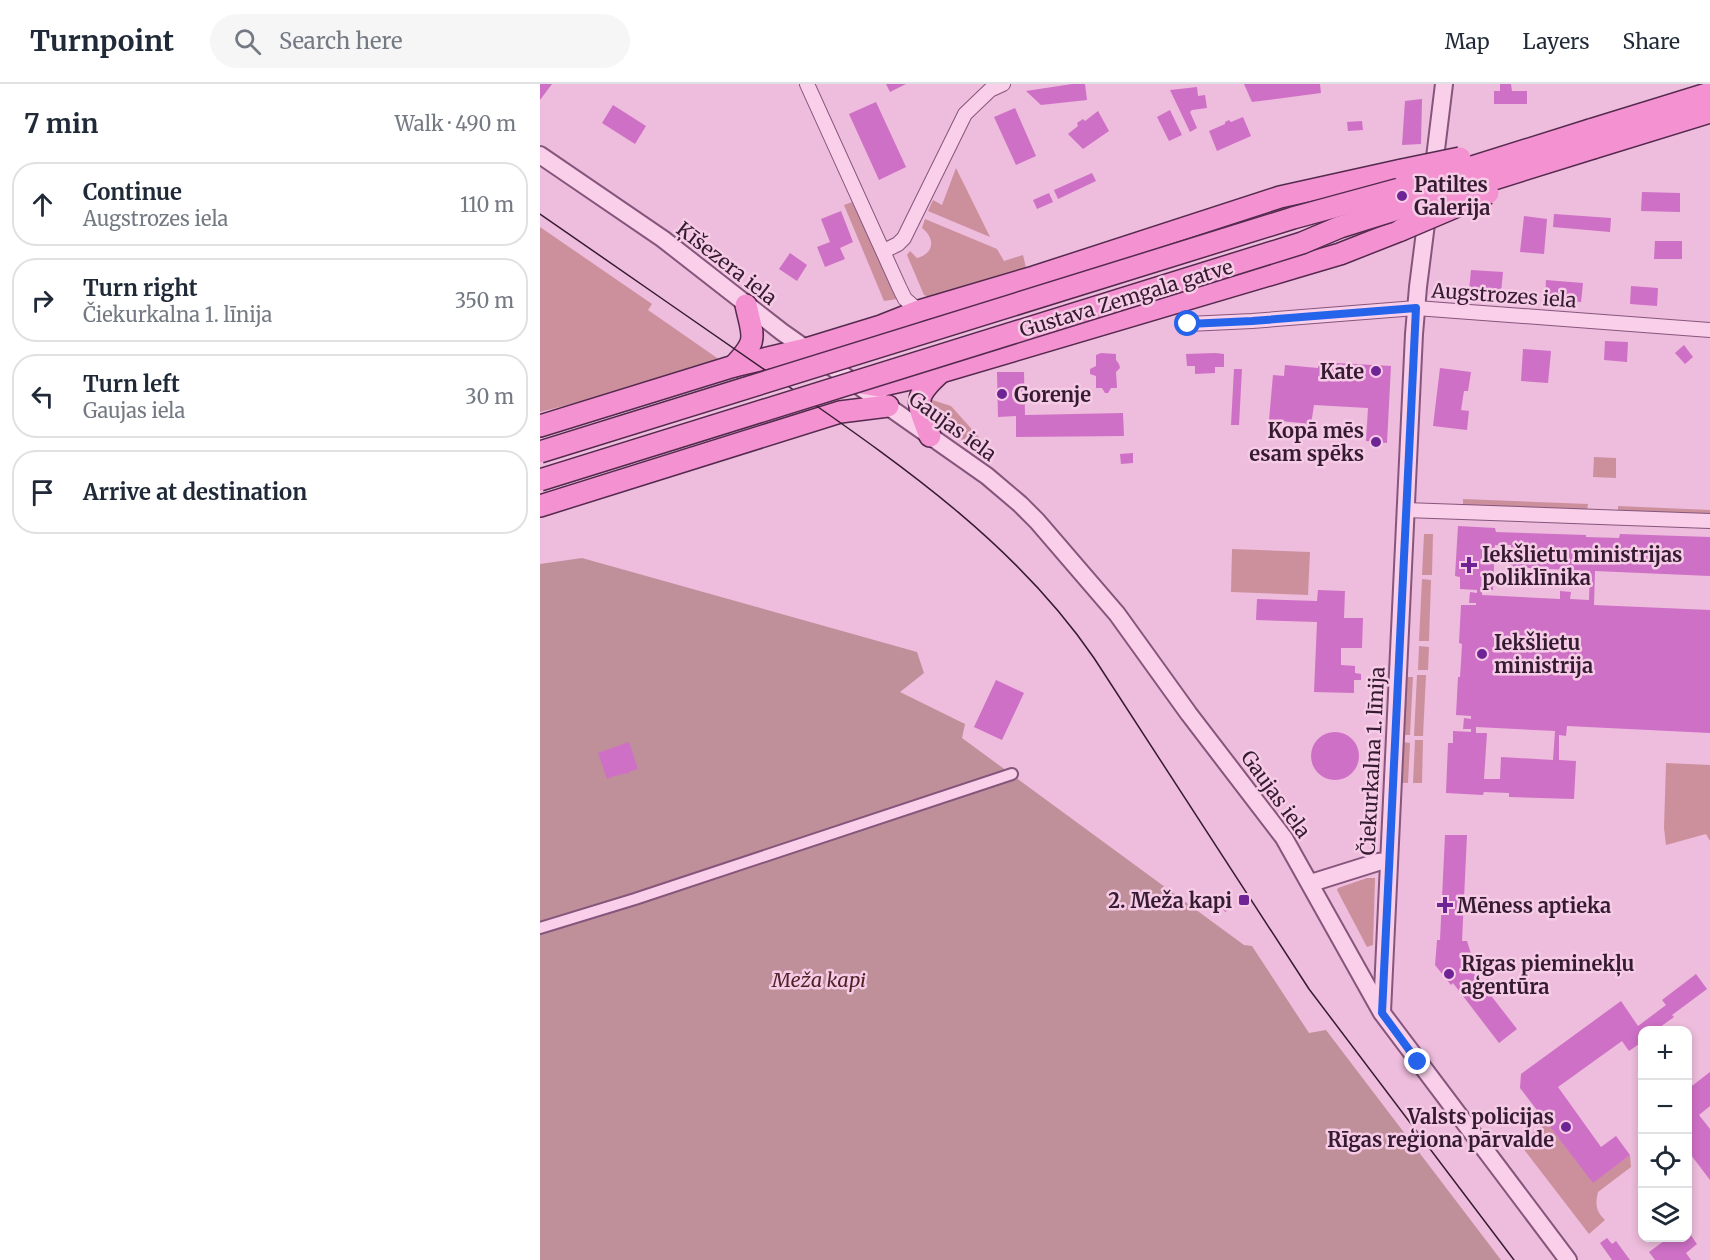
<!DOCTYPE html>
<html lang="en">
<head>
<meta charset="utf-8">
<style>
	body { margin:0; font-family:Merriweather,serif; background:#f6f6f7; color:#1f2937 }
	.controls { position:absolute; right:18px; bottom:18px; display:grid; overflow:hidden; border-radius:12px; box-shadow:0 3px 9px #0003 }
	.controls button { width:54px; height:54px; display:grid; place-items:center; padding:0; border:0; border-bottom:2px solid #e0e1e3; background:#fff; color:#1f2937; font:30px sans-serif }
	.stop { position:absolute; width:18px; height:18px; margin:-14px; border:4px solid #2563eb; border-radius:50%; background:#fff }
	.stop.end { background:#2563eb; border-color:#fff; box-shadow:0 2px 6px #0008 }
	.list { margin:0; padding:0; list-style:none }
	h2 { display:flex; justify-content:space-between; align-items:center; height:78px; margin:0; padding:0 24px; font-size:26px }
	h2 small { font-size:20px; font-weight:400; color:#747a83 }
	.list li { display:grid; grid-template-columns:39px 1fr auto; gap:18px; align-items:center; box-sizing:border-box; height:84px; margin:0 12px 12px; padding:0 12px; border:2px solid #e0e1e3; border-radius:24px }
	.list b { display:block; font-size:22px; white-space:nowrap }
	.list p { margin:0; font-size:20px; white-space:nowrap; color:#747a83 }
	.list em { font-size:20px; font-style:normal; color:#747a83 }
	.icon { flex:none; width:33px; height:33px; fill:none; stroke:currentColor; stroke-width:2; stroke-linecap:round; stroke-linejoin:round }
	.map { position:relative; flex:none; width:1170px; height:1176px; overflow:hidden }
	header { display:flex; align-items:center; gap:36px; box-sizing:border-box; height:84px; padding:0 30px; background:#fff; border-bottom:2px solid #e0e1e3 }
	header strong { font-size:28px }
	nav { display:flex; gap:33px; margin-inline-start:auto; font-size:21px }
	.search { width:420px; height:54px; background:#f6f6f7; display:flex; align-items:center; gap:15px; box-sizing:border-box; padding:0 21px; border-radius:33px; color:#747a83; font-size:22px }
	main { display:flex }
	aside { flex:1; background:#fff }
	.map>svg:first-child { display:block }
</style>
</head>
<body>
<header>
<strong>Turnpoint</strong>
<div class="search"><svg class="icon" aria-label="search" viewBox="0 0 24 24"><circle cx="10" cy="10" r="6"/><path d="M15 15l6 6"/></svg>Search here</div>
<nav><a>Map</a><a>Layers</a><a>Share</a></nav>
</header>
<main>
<aside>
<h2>7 min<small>Walk · 490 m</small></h2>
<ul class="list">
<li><svg class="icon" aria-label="ahead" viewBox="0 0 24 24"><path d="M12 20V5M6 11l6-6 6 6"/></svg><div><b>Continue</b><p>Augstrozes iela</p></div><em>110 m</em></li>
<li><svg class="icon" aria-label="right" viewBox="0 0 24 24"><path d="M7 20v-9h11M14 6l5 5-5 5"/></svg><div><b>Turn right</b><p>Čiekurkalna 1. līnija</p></div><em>350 m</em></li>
<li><svg class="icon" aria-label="left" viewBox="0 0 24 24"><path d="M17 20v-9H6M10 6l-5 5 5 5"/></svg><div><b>Turn left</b><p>Gaujas iela</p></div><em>30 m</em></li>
<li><svg class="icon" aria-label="arrive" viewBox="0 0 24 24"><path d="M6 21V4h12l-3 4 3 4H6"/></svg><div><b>Arrive at destination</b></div></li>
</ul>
</aside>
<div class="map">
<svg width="1170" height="1176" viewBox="0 0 1170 1176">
	<rect width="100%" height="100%" fill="#eebcdc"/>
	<!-- green -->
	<g fill="#cc909d">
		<polygon points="416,84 450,153 388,127 393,116 402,121"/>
		<polygon points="315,117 358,215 344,217 304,121"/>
		<path d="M 385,135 L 457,165 L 464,177 L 483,171 L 486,184 L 389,213 L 384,211 L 367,171 L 370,167 L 377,174 C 395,169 395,154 382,144 Z"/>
		<polygon points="0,143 112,220 108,226 180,276 105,301 0,328"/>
		<polygon points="386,314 411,322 446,361 450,369 449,375 389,332"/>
		<polygon points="1054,373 1076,374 1076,394 1053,393"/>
		<polygon points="923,415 1048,420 1047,427 923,422"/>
		<polygon points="1078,422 1170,426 1170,432 1078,428"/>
		<polygon points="884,450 893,450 892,491 882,491"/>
		<polygon points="692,465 770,468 768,511 691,508"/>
		<polygon points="882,495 891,496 889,557 879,557"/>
		<polygon points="879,562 889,563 888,586 878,586"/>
		<polygon points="877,591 886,591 883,652 874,652"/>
		<polygon points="864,593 873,593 870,651 862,651"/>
		<polygon points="875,656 883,656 882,699 873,699"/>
		<polygon points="862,658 870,659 868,699 860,699"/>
		<polygon points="1126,679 1170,681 1170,757 1166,750 1126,761 1124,744"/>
		<polygon points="827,794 835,794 833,861 827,863 797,806 798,804"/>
		<path d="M 1007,1039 L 1053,1098 L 1090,1071 L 1091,1083 L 1058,1108 C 1055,1121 1056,1127 1065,1136 L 1049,1150 L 979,1059 Z"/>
	</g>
	<!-- cemetery -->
	<polygon fill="#c0909a" points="42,474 377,568 384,589 360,608 425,640 422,654 704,861 712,862 769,949 786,946 961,1176 0,1176 0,480"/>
	<!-- building -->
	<g fill="#ce70c6" fill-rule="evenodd">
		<polygon points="0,0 12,0 0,16"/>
		<polygon points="346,0 366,0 350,8"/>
		<polygon points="532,0 545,0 547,16 501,21 486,7"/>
		<polygon points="704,0 780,0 781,9 712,18"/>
		<polygon points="960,0 971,0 972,7 987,7 987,20 954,20 954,7 960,7"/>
		<polygon points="657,3 658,12 665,11 667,24 652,26 650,28 657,44 650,48 630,6"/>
		<polygon points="882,15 881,60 862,61 865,17"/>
		<polygon points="336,18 366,83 339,96 309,30"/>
		<polygon points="73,21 106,42 95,60 62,39"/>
		<polygon points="475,24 496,72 476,81 454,33"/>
		<polygon points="630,26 642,51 629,57 617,33"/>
		<polygon points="558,27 569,47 543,65 528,50 538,42 537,39 543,35 545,37"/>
		<polygon points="703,33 711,52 677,67 669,47 685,40 685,38 689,36 691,38"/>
		<polygon points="822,37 823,46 808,47 807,38"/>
		<polygon points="552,89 556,97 518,115 514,106"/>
		<polygon points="1102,108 1140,109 1140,128 1101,127"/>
		<polygon points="509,109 513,118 497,125 493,116"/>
		<polygon points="301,127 313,158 300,164 305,175 285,183 277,163 290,158 281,135"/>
		<polygon points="1014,130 1071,134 1070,148 1013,143"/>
		<polygon points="984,132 1007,135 1004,170 980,168"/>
		<polygon points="1115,157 1142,157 1142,175 1114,175"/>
		<polygon points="250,169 267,181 257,197 239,185"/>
		<polygon points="931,186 963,188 961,209 929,207"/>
		<polygon points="1006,196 1043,199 1041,218 1005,215"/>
		<polygon points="1091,202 1118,204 1117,222 1090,220"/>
		<polygon points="1065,257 1088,258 1087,278 1064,276"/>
		<polygon points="1144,261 1153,273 1145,280 1135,269"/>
		<polygon points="983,265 1011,267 1008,299 981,297"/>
		<polygon points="561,269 576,270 576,276 579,280 580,284 576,288 577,304 571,304 568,309 565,309 562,304 556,304 556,292 550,290 550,285 556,282 556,271"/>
		<polygon points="675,269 684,270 684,283 675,283 675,289 655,290 655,282 647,282 646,270"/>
		<polygon points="779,278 851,282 847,359 826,357 828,324 774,321 771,340 729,336 733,291 744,292 745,281 778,284"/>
		<polygon points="900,284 931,288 928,307 924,307 921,326 929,327 927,346 893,342"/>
		<polygon points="694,285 702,285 699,341 691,341"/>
		<polygon points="457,288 484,288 485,331 583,329 584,352 476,353 476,332 458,333"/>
		<polygon points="593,369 593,379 581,380 580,370"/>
		<path d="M 918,442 L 955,444 L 956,448 L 1046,451 L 1046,453 L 1079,454 L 1080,450 L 1170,453 L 1170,492 L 1055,487 L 1054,521 L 1170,526 L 1170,649 L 1027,642 L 1026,652 L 1019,651 L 1019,676 L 1036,677 L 1034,715 L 969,713 L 969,709 L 944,708 L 943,711 L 906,709 L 908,659 L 913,659 L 913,647 L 931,648 L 931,645 L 923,645 L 924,634 L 931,635 L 931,632 L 916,631 L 918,593 L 920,593 L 921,578 L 922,560 L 919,559 L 921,521 L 936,521 L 936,519 L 929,519 L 930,508 L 937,509 L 937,506 L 920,505 L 920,493 L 915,492 ZM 955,461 L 971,461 L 971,483 L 1050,487 L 1049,516 L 1030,515 L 1031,508 L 1020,507 L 1020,515 L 942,511 L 942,506 L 953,506 ZM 936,643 L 1015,647 L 1013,676 L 961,673 L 960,695 L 944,695 L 947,649 L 936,649 Z"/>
		<polygon points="778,506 805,507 804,534 823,534 822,564 801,564 801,581 815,582 815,589 821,590 821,596 814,596 814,609 774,608 777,538 716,536 717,515 777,517"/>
		<polygon points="456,596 484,609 462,656 434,643"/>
		<circle cx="795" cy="672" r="24"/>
		<polygon points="89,658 98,685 88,688 89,690 86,690 86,689 79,691 80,693 77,691 67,695 58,669"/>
		<polygon points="905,751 927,751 922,857 927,857 935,883 931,886 977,945 959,959 913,899 911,901 895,881 897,856 900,856"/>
		<polygon points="684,816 690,825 685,828 679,819"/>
		<polygon points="1156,890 1167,905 1132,931 1134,933 1116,946 1102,946 1102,958 1089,967 1082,957 1018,1003 1061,1063 1076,1052 1090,1071 1053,1099 980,1004 981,990 1081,917 1098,942 1126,921 1122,916"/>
		<polygon points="1170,988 1170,1022 1159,1031 1170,1045 1170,1096 1148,1067 1148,1005"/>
		<polygon points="1148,1147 1157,1160 1146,1169 1151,1176 1115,1176 1109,1168 1128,1154 1148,1154"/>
		<polygon points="1067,1154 1072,1160 1076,1157 1090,1176 1072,1176 1060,1159"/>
	</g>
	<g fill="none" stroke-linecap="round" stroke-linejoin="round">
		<defs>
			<polyline id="pedestrian" points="0,844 95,815 472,690"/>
			<g id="minor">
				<polyline points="267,0 360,205 365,215 379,227"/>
				<polyline points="344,167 358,160 364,154 425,30 450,6 463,0"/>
				<polyline points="648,240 712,237 876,224 1170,246"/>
				<polyline points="865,426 1170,437"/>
			</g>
			<g id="tertiary">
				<polyline points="0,71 123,155 242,248 447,392 480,420 497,437 577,530 649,630 744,754 842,929 1028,1176"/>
				<polyline points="893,90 904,0"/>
				<polyline points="771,799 838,778 848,777"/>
				<polyline points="842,928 874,250 878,203 888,124"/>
			</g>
			<g id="primary">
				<polyline points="1050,46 1170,9"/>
				<polyline points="1053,64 1170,28"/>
				<path d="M 194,282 C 219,255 213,254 206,221"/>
				<polyline points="315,298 339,302 401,288 756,183 800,170 861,146"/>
				<polyline points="0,342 194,282 266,265 341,242 379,227 494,193 740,113 862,86"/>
				<path d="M 390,352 C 377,318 372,314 401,288"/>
				<polyline points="0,422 300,328 348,322"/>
			</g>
		</defs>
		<!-- pedestrian casing -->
		<use href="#pedestrian" stroke="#86557c" stroke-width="14"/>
		<!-- minor casing -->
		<use href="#minor" stroke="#86557c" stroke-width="16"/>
		<!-- tertiary casing -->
		<use href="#tertiary" stroke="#86557c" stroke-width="20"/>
		<!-- primary casing -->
		<use href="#primary" stroke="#532a4e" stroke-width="24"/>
		<!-- pedestrian -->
		<use href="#pedestrian" stroke="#f9cfea" stroke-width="10"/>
		<!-- minor -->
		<use href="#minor" stroke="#f9cfea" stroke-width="14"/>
		<!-- tertiary -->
		<use href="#tertiary" stroke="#f9cfea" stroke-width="16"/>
		<!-- primary -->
		<use href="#primary" stroke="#f491d1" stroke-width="21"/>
		<!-- tram -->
		<path stroke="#351b31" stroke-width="1.5" d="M 0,130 C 86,190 172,249 258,309 C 367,385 478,463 554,574 L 769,905 L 974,1176"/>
		<defs>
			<g id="primary-bridge">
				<polyline points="862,86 920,74"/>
				<polyline points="861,146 948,109"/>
				<polyline points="0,368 753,134 878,100 1050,46"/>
				<polyline points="0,396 762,159 800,143 1053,64"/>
			</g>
		</defs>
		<!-- primary-bridge casing -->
		<use href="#primary-bridge" stroke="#532a4e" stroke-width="24" stroke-linecap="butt"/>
		<!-- primary-bridge -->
		<use href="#primary-bridge" stroke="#f491d1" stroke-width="21"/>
	</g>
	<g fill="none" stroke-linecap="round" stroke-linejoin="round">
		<!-- route -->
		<polyline stroke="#2563eb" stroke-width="8" points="648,240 712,237 876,224 842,929 878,978"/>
	</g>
	<!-- markers -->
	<g fill="#6f2496" stroke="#f6cbe6" stroke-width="2">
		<circle cx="862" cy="112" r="6"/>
		<circle cx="836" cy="287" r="6"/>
		<circle cx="462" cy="310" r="6"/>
		<circle cx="836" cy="358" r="6"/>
		<path d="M926 472h6v6h6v6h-6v6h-6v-6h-6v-6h6z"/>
		<circle cx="942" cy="570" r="6"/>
		<rect x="698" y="810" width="12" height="12" rx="3"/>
		<path d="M902 812h6v6h6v6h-6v6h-6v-6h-6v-6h6z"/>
		<circle cx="909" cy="890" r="6"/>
		<circle cx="1026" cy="1043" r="6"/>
	</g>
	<g text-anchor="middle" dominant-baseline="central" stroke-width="5" stroke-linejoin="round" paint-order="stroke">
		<!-- poi labels -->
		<g font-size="20" font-weight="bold" fill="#351b31" stroke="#f6cbe6" text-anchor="start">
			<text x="874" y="100">Patiltes<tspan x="874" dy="23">Galerija</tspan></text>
			<text x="824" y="287" text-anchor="end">Kate</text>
			<text x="474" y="310">Gorenje</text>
			<text x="824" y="346" text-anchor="end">Kopā mēs<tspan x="824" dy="23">esam spēks</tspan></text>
			<text x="942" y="470">Iekšlietu ministrijas<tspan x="942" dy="23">poliklīnika</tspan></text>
			<text x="954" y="558">Iekšlietu<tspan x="954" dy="23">ministrija</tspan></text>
			<text x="692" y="816" text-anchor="end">2. Meža kapi</text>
			<text x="917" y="821">Mēness aptieka</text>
			<text x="921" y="879">Rīgas pieminekļu<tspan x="921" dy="23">aģentūra</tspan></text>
			<text x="1014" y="1032" text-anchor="end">Valsts policijas<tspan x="1014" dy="23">Rīgas reģiona pārvalde</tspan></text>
		</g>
		<!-- street labels -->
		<g font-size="20" fill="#351b31" stroke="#f6cbe6">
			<text transform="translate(187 179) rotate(38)">Ķīšezera iela</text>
			<text transform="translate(964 211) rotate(4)">Augstrozes iela</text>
			<text transform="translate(586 214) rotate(-17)">Gustava Zemgala gatve</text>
			<text transform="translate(413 342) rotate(36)">Gaujas iela</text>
			<text transform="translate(832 677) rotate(-87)">Čiekurkalna 1. līnija</text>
			<text transform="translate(736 710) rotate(54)">Gaujas iela</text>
		</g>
		<!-- park labels -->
		<g font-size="20" font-style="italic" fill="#522125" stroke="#f6cbe6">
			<text x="279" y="895">Meža kapi</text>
		</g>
	</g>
</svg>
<div class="controls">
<button>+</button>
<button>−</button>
<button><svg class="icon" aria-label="locate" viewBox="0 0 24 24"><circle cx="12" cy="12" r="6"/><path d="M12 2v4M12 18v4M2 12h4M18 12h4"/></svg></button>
<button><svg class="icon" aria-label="layers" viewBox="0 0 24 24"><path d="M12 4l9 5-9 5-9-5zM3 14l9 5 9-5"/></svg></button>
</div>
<div class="stop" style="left:648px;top:240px"></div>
<div class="stop end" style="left:878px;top:978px"></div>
</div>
</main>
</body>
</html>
